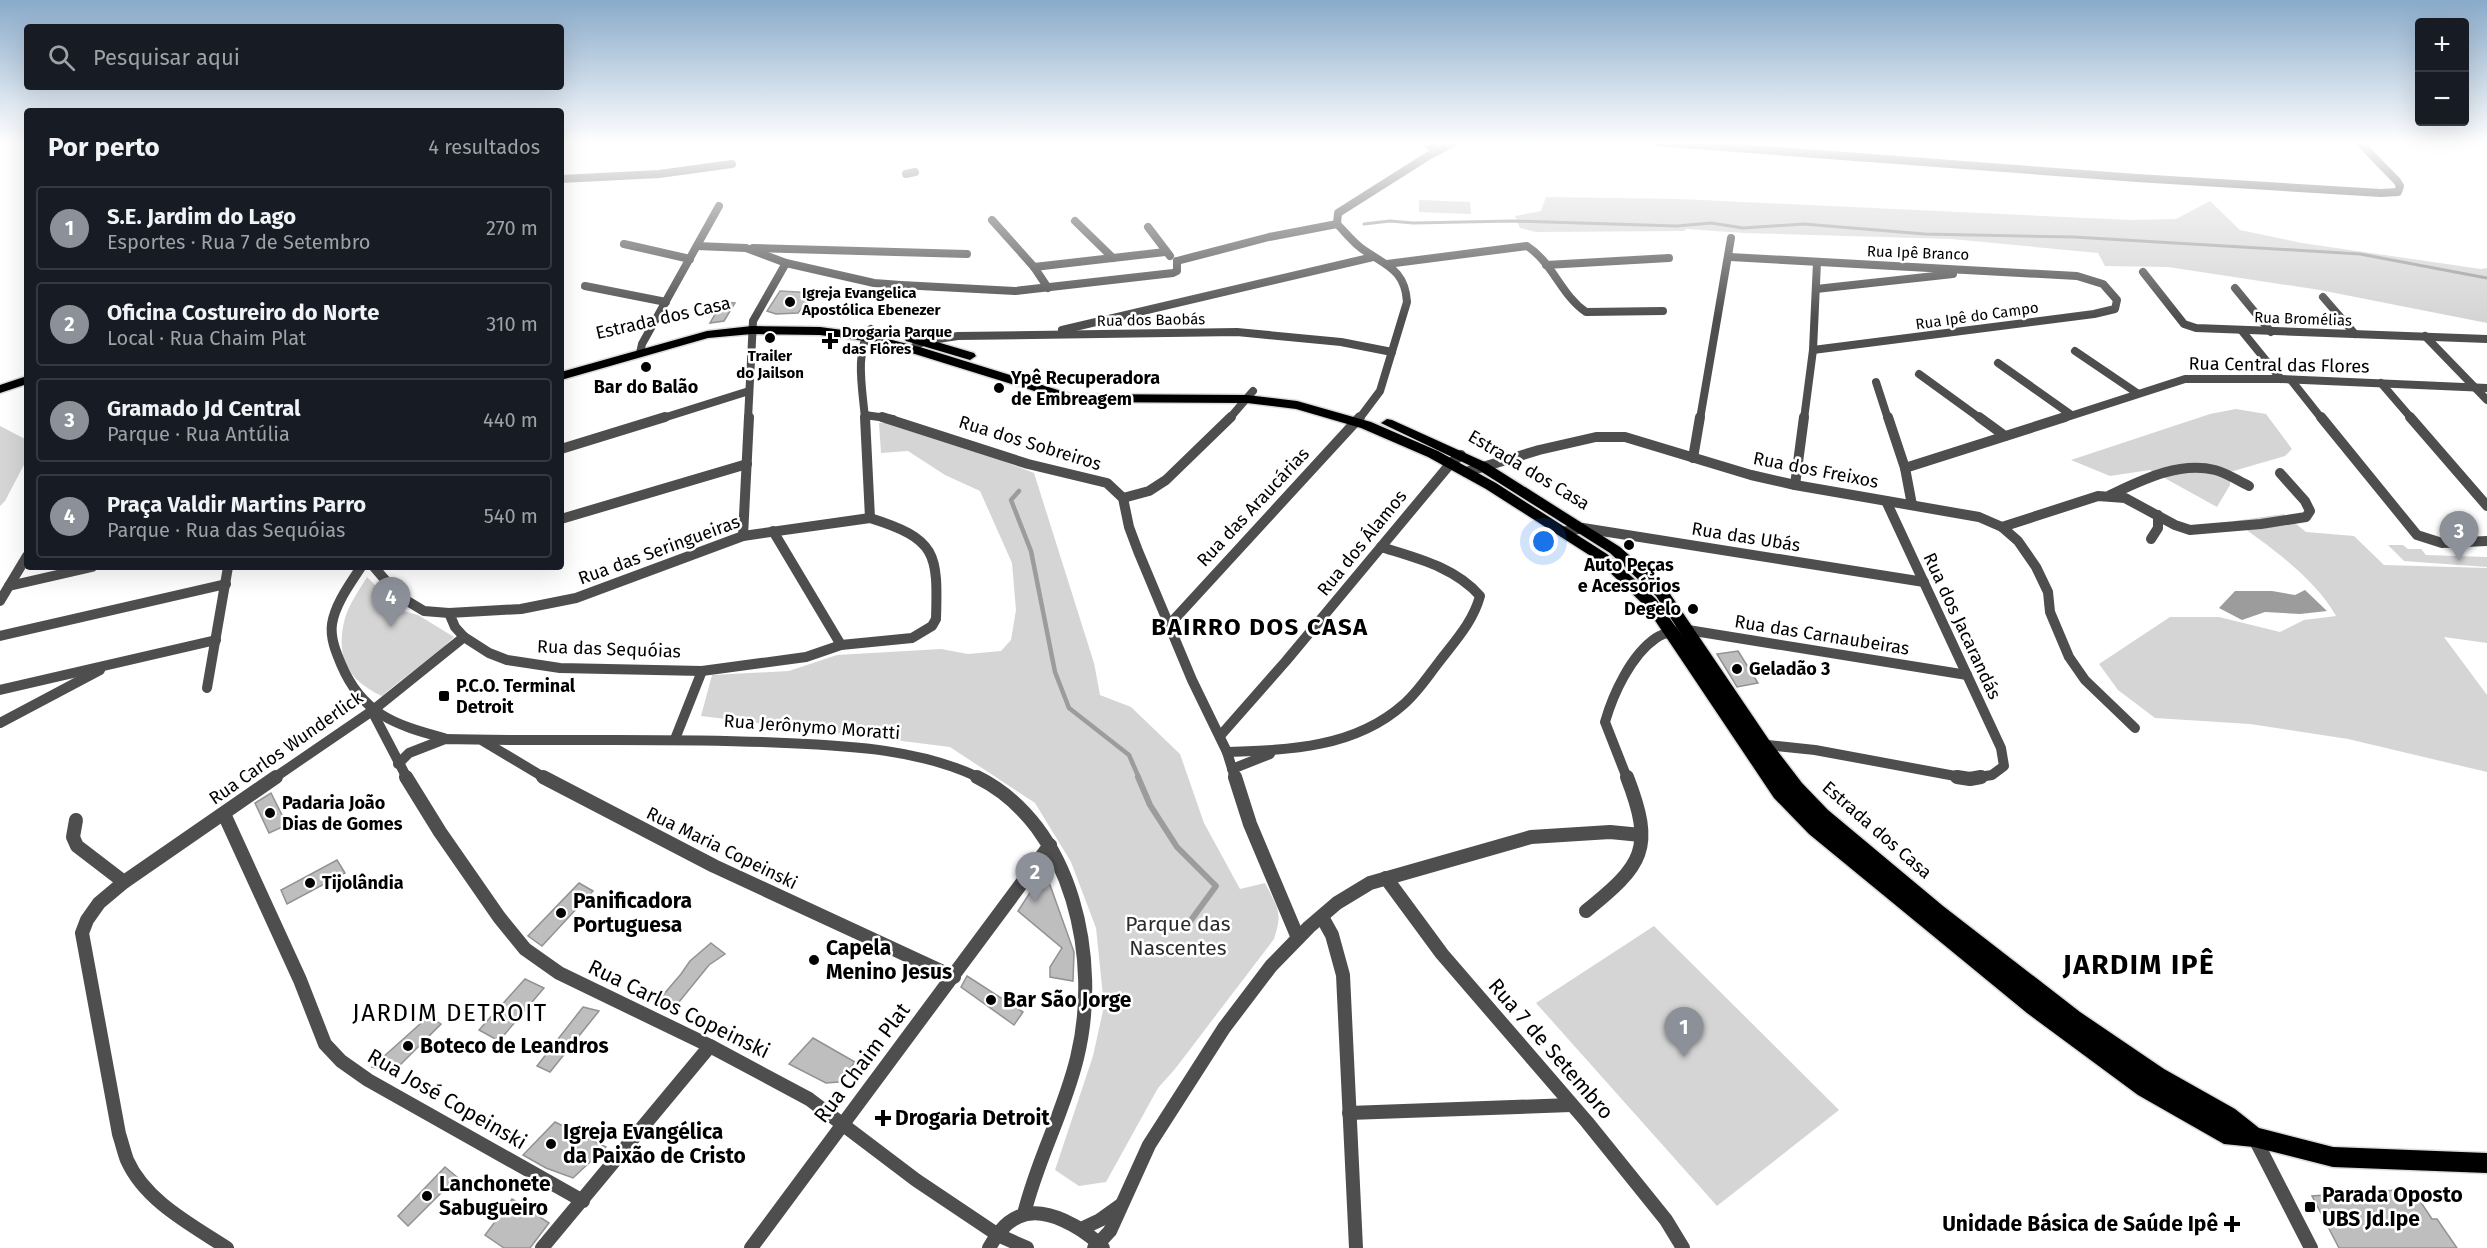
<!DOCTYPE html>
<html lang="pt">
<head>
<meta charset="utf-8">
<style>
	body { margin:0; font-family:"Fira Sans",sans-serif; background:#242831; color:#f1f3f6 }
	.controls { position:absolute; right:18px; top:18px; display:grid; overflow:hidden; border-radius:6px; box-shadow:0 6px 24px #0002 }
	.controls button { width:54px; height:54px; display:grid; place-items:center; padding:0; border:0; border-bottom:2px solid #363941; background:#171b24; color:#f1f3f6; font:30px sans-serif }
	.you { position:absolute; left:1544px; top:542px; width:21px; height:21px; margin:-15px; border:4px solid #fff; border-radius:50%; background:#1a73e8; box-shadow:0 0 0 9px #1a73e833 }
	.badge { display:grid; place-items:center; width:39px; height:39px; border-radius:50%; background:#8c9099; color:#fff; font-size:20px; font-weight:700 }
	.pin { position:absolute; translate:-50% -50px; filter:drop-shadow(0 2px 3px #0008) }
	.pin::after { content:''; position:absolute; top:32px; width:21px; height:18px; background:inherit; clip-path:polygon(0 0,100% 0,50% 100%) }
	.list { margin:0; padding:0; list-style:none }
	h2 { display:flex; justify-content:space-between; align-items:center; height:78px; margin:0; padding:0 24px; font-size:26px }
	h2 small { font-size:20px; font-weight:400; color:#9ea1a6 }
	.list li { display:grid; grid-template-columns:39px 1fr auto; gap:18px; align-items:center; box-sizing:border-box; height:84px; margin:0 12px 12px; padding:0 12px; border:2px solid #363941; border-radius:6px }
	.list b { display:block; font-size:22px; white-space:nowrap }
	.list p { margin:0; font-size:20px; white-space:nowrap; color:#9ea1a6 }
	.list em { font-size:20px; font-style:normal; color:#9ea1a6 }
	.icon { flex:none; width:33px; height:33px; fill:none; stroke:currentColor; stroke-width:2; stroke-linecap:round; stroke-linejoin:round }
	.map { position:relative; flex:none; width:2487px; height:1248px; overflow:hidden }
	.search { position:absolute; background:#171b24; box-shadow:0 6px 24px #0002; left:24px; top:24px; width:540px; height:66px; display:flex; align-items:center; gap:15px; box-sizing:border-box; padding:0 21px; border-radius:6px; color:#9ea1a6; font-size:22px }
	.panel { position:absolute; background:#171b24; box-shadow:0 6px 24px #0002; left:24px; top:108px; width:540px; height:462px; border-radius:6px }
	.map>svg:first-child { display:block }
</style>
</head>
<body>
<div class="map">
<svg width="2487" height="1248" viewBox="0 0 2487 1248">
	<rect width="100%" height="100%" fill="#fff"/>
	<!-- green -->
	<g fill="#d5d5d5">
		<polygon points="1546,197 1680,199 2130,220 2176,219 2210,201 2240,230 2302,243 2481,269 2487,268 2487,323 2320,290 2168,267 2105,266 2098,253 1952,239 1744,233 1686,229 1684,231 1536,232 1520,228 1515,216 1541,211"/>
		<polygon points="1419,200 1470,202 1471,214 1419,212"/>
		<polygon points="2236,409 2266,414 2292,449 2285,456 2230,472 2230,485 2217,507 2150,470 2110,476 2071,460 2210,414"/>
		<path d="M 879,423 L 889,423 L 970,448 L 1034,473 L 1094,663 L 1100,695 L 1131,707 L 1180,754 L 1204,823 L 1240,889 L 1265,883 C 1278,909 1283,911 1274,939 L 1175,1069 L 1158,1088 L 1106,1182 L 1079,1186 L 1055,1170 L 1093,1056 L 1104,1006 L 1096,928 L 1071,862 L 1035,803 L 950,747 L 701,716 L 712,675 L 789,671 L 837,655 L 941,649 L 968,654 L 1001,651 L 1011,640 L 1016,610 L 1012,563 L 980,491 L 945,475 L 908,451 L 881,453 Z"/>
		<polygon points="0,426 27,440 27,459 5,501 0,506"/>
		<path d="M 2284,514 L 2306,532 L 2354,536 L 2384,565 L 2487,568 L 2487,643 L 2444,637 L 2487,695 L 2487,772 L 2348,739 L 2250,724 L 2155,718 L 2118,690 L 2099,664 L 2170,617 L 2219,617 L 2280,632 L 2304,620 L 2336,616 C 2315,578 2269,546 2234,521 Z"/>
		<polygon points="2388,545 2403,545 2408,549 2421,549 2426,555 2487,557 2487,567 2404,561"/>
		<path d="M 367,577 L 400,610 L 418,615 L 454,637 C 432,660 405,675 382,696 C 347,680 335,656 345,618 C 349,604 360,589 367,577 Z"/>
		<polygon points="1654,926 1839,1110 1717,1206 1536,1003"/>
	</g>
	<!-- water -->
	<polygon fill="#9c9c9c" points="2305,590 2327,611 2300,614 2265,612 2242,620 2219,608 2235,591 2272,591 2295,595"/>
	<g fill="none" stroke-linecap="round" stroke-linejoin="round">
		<!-- stream-far2 -->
		<polyline stroke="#9c9c9c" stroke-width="3" points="1364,224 1390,221 1413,223 1512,221 1677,226 1711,223 1743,228 1804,224 1925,234 2074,237 2360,254 2487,278"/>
		<!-- stream-far1 -->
		<polyline stroke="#9c9c9c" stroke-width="4.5" points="1019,491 1011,500 1031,551 1055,672 1069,708 1129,755 1139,778"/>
		<!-- stream -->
		<polyline stroke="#9c9c9c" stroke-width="6" points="1138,777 1150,805 1177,847 1216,886 1186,927"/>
	</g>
	<!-- building -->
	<g fill="#bebebe" stroke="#929292" stroke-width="1.5">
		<polygon points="780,291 814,293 798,313 776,314 767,311"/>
		<polygon points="722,302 735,303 724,321 710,323"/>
		<polygon points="1738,651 1758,683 1737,687 1717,654"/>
		<polygon points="271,793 287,825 269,833 255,803"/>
		<polygon points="337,860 345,873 287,904 281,890"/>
		<polygon points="1040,877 1050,885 1074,952 1073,981 1050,977 1050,967 1062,948 1018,911"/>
		<polygon points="579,883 593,891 542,946 528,936"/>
		<polygon points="711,943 725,954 709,965 674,1008 658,1001 681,974 690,961"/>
		<polygon points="967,976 1023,1012 1014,1025 961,987"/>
		<polygon points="525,979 544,988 499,1041 479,1030"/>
		<polygon points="583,1007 599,1011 550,1072 537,1066"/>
		<polygon points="429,1016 441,1024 393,1072 372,1067"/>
		<polygon points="813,1038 855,1062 839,1082 826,1083 789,1064"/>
		<polygon points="555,1122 606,1147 573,1178 546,1168 523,1155"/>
		<polygon points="445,1167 457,1177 408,1226 398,1216"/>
		<polygon points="2412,1189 2432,1219 2437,1219 2457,1248 2339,1248 2312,1196"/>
		<polygon points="512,1199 549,1223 530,1248 504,1248 485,1235"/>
	</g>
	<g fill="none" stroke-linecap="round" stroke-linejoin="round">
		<defs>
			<g id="primary">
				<polygon points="752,326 820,327 865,333 923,348 1071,394 1247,395 1297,401 1371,422 1438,451 1496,483 1607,554 1656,599 1683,637 1656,596 1610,553 1477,469 1381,423 1387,419 1392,420 1487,463 1620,547 1666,588 1769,740 1802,783 1828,810 1943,906 2080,1012 2164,1069 2235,1109 2259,1128 2333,1147 2487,1153 2487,1173 2333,1167 2254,1147 2224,1144 2138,1095 2027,1013 1809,834 1774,798 1646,607 1597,560 1486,489 1428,457 1361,428 1296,409 1247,403 1070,402 915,354 865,341 820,335 752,334 708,338 561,380 561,372 707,331"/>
				<polygon points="910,334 974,353 976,356 970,360 906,341 904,338"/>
				<polygon points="27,376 27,384 0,393 0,385"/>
			</g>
		</defs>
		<!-- primary casing -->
		<use href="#primary" stroke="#dbdbdb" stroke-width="3"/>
		<!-- minor-far2 -->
		<g stroke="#4e4e4e" stroke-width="8">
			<polyline points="1425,142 1436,151"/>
			<polyline points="1656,142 2137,178 2381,193 2398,192 2400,186 2397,181 2359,142"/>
			<polyline points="906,174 915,172"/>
			<polyline points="561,179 659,174 732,164"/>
			<polyline points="992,220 1034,267 1048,288"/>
			<polyline points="1075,221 1113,258"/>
			<polyline points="1148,227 1170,256"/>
			<polyline points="624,244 690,259"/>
			<polyline points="697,246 746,248 786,263 874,283 901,285 1015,291 1173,273 1177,271 1177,261"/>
			<polyline points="753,248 967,254"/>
			<polyline points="1730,257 2077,276 2103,284 2117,300 2115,309 2094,314 1813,350"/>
			<polyline points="1177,261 1269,237 1337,224"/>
			<path d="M 1387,264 L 1527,246 C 1553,263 1561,295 1586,312 L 1663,311"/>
			<polyline points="1546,265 1669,258"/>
			<polyline points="1034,267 1165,252"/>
			<polyline points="2143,272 2184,324 2196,328 2487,339"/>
			<polyline points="585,286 666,302"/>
			<polyline points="2235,288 2271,332"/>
			<polyline points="1816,289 1953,274"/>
			<polyline points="2323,297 2355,334"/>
			<polyline points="1062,330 1373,257"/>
			<polyline points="2242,331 2281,379"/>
			<polyline points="2425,336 2487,400"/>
			<polyline points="911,349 924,341 958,336 1237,332 1341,342 1392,352"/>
			<polyline points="2075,351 2137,393"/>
			<polyline points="640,353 642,344 719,206"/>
			<polyline points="1998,363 2070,414"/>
			<polyline points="1919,374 1981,419"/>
			<polyline points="2291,380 2322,419"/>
			<polyline points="1876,382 1888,419"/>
			<polyline points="2381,383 2412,419"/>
			<polyline points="865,415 893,419"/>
			<polyline points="660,419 749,391"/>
			<polyline points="748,419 753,321 786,263"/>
			<path d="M 865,419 C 863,392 854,351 871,329"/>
			<polyline points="1229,419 1253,391"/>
			<path d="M 1359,419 L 1380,391 L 1407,302 C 1405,268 1384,265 1361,248 C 1352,241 1345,232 1337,224 L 1338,213 L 1428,156 L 1456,142"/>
			<polyline points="1700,419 1731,238"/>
			<polyline points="1804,419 1813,350 1817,262"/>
			<polyline points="2061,419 2185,379 2281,379 2487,388"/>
		</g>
		<!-- minor-far1 -->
		<g stroke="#4e4e4e" stroke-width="10">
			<polyline points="865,417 870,518"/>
			<polyline points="882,417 1028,464 1107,483 1123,498 1129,527 1138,551 1192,680 1227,752 1235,778"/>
			<polyline points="1888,417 1905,468 1912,505"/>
			<polyline points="1979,417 2005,436"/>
			<polyline points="2321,417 2417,535 2442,543 2487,541"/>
			<polyline points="2410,417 2487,506"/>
			<polyline points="561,449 665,417"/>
			<polyline points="1693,458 1700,417"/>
			<polyline points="1905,468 2065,417"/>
			<polyline points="1466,472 1539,450 1596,437 1625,437 1751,475 1795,485 1979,517 2002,527 2018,541 2036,567 2048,592 2050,612 2069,657 2085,680 2135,728"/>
			<polyline points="1795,485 1804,417"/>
			<path d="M 2110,495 C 2142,480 2179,461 2215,470 C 2227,473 2238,481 2249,486"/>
			<polyline points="1123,498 1149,491 1166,480 1231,417"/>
			<polyline points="1886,501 2001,748 2004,766 1992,775 1973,778"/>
			<path d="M 870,518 C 937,539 938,553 936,619 L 932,626 L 912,638 L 841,645 L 806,657 L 702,671 L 560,668 L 507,660 L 489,653 L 464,637 L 455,627 L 449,613 L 521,609 L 576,598 L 743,536 Z"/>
			<polyline points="561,519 747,464"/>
			<polyline points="2002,527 2098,496 2125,498 2175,525 2190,530 2261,524 2306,517 2310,511 2305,501 2280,473"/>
			<polyline points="773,531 841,645"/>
			<polyline points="1563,532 1583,528 1924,582"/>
			<polyline points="743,536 749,417"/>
			<polyline points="2151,539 2158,528 2158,515"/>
			<path d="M 361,567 C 350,584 335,604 332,624 C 330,638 336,652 341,664 C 362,714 395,725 444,738"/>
			<polyline points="374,567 399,596 424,611 449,613"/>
			<polyline points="9,586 92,567"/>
			<polyline points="0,601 27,556"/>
			<polyline points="1169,625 1360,417"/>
			<polyline points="0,636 226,584"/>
			<polyline points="207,688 228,567"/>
			<polyline points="0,690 216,640"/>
			<polyline points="372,711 407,778"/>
			<polyline points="0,723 100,670"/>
			<polyline points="1220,736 1286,661 1451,463 1461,455"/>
			<polyline points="675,739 702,671"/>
			<polyline points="483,741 545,778"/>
			<polyline points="1758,744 1815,750 1966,778"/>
			<path d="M 1227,752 C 1289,750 1355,748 1404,704 C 1418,692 1428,676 1439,662 C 1455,641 1473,622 1480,596 C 1455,567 1416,558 1381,547"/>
			<path d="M 398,764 L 409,753 L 445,739 C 558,742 672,737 785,743 C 851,746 920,749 980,778"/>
			<polyline points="1232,769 1270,754"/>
			<polyline points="274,778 372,711 464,637"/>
			<path d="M 1627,778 L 1605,722 C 1613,694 1631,655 1656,638 C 1665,632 1677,631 1688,630 L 1967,675"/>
		</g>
		<!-- minor -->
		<g stroke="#4e4e4e" stroke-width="14">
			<polyline points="406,777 440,832 499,917 525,949 559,973 710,1046 809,1099 916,1180 998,1235 1027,1248"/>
			<polyline points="543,777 714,866 954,977"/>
			<path d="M 977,777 C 1074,825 1101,961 1077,1058 C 1064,1112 1037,1160 1024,1214"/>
			<polyline points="1235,777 1250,824 1298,938"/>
			<polyline points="1957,777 1970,779 1981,777"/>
			<polyline points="224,814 300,980 325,1044 341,1061 368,1080 583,1201"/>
			<polyline points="76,820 73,837 77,846 124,882"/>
			<polyline points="1386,878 1442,954 1587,1122 1666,1220 1683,1248"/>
			<path d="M 1586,911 C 1643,865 1655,849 1627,777"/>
			<polyline points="1322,917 1332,935 1343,975 1356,1248"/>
			<polyline points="1349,1113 1571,1105"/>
			<polyline points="2254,1137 2311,1248"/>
			<polyline points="1081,1229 1100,1220 1121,1205"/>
			<path d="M 227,1248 C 192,1225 145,1201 127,1160 C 124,1152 122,1143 119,1134 L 82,933 L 87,920 L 99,903 L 124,882 L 276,777"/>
			<polyline points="542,1248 710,1046"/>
			<polyline points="751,1248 1050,845"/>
			<path d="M 989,1248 C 996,1236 1004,1223 1018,1217 C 1045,1204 1085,1229 1103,1248"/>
			<polyline points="1094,1248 1110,1231 1149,1145 1224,1028 1271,966 1309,927 1337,903 1370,883 1531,837 1610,832 1641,835"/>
		</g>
		<!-- primary -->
		<use href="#primary" fill="#000" fill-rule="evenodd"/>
	</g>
	<!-- sky -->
	<linearGradient id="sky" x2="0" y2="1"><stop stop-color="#89aaca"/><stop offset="0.45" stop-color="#fff"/><stop offset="1" stop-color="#fff" stop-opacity="0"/></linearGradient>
	<rect width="2487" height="317" fill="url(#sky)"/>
	<!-- markers -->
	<g fill="#000" stroke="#fff" stroke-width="2">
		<circle cx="790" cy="302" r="6"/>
		<circle cx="770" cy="338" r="6"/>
		<path d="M827 332h6v6h6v6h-6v6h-6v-6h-6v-6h6z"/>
		<circle cx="646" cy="367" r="6"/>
		<circle cx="999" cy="388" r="6"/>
		<circle cx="1629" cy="545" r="6"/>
		<circle cx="1693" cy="609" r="6"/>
		<circle cx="1737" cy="669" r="6"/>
		<rect x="438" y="690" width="12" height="12" rx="3"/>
		<circle cx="270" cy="813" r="6"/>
		<circle cx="310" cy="883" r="6"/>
		<circle cx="561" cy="913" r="6"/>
		<circle cx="814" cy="960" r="6"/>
		<circle cx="991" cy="1000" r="6"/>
		<circle cx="408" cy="1046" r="6"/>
		<path d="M880 1109h6v6h6v6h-6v6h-6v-6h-6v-6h6z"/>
		<circle cx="551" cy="1144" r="6"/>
		<circle cx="427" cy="1196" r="6"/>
		<rect x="2304" y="1201" width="12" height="12" rx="3"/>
		<path d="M2229 1215h6v6h6v6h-6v6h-6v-6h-6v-6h6z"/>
	</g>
	<g text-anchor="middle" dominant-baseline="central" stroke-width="5" stroke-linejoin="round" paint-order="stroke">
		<!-- far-street labels -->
		<g font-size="15" fill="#000" stroke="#fff">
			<text transform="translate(1918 253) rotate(2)">Rua Ipê Branco</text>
			<text transform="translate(1977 316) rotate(-8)">Rua Ipê do Campo</text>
			<text transform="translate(2303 319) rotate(2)">Rua Bromélias</text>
			<text transform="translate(1151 320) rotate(-1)">Rua dos Baobás</text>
		</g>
		<!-- far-poi labels -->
		<g font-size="15" font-weight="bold" fill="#000" stroke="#fff" text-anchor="start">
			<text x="802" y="293">Igreja Evangelica<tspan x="802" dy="17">Apostólica Ebenezer</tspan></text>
			<text x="842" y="332">Drogaria Parque<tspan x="842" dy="17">das Flôres</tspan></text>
			<text x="770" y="356" text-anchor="middle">Trailer<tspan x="770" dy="17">do Jailson</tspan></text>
		</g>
		<!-- street labels -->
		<g font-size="18" fill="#000" stroke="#fff">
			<text transform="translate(663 318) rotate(-13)">Estrada dos Casa</text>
			<text transform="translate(2279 365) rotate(1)">Rua Central das Flores</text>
			<text transform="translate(1030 443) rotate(17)">Rua dos Sobreiros</text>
			<text transform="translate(1529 470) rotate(31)">Estrada dos Casa</text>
			<text transform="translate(1816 470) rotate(11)">Rua dos Freixos</text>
			<text transform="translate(1253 507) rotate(-47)">Rua das Araucárias</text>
			<text transform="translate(1746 537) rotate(9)">Rua das Ubás</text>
			<text transform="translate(1362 543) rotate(-51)">Rua dos Álamos</text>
			<text transform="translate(659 550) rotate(-20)">Rua das Seringueiras</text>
			<text transform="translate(1962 626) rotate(65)">Rua dos Jacarandás</text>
			<text transform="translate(1822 635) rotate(9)">Rua das Carnaubeiras</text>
			<text transform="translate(609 649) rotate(2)">Rua das Sequóias</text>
			<text transform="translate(812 727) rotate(4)">Rua Jerônymo Moratti</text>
			<text transform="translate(286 748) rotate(-35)">Rua Carlos Wunderlick</text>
			<text transform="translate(1877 830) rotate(41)">Estrada dos Casa</text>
			<text transform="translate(722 848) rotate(26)">Rua Maria Copeinski</text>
		</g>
		<!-- poi labels -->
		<g font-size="18" font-weight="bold" fill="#000" stroke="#fff" text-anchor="start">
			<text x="1011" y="378">Ypê Recuperadora<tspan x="1011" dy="21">de Embreagem</tspan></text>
			<text x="646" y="387" text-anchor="middle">Bar do Balão</text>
			<text x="1629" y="565" text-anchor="middle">Auto Peças<tspan x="1629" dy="21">e Acessórios</tspan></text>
			<text x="1681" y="609" text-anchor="end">Degelo</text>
			<text x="1749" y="669">Geladão 3</text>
			<text x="456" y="686">P.C.O. Terminal<tspan x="456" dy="21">Detroit</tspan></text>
			<text x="282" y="803">Padaria João<tspan x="282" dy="21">Dias de Gomes</tspan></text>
			<text x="322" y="883">Tijolândia</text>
		</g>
		<!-- near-poi labels -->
		<g font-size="21" font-weight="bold" fill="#000" stroke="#fff" text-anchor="start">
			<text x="573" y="901">Panificadora<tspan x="573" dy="24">Portuguesa</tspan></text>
			<text x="826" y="948">Capela<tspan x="826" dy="24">Menino Jesus</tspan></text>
			<text x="1003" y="1000">Bar São Jorge</text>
			<text x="420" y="1046">Boteco de Leandros</text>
			<text x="895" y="1118">Drogaria Detroit</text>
			<text x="563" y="1132">Igreja Evangélica<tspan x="563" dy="24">da Paixão de Cristo</tspan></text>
			<text x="439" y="1184">Lanchonete<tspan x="439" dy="24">Sabugueiro</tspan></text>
			<text x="2322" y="1195">Parada Oposto<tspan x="2322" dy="24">UBS Jd.Ipe</tspan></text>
			<text x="2218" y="1224" text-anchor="end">Unidade Básica de Saúde Ipê</text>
		</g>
		<!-- near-park labels -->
		<g font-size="21" fill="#2c2c2c" stroke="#fff">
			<text x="1178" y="924">Parque das<tspan x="1178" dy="24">Nascentes</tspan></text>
		</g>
		<!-- near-street labels -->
		<g font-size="21" fill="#000" stroke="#fff">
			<text transform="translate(679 1009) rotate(26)">Rua Carlos Copeinski</text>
			<text transform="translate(1551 1049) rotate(49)">Rua 7 de Setembro</text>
			<text transform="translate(862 1063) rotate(-53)">Rua Chaim Plat</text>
			<text transform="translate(447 1099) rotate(30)">Rua José Copeinski</text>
		</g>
		<!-- district labels -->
		<g font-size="24" font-weight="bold" letter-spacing="1.5" fill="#000" stroke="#fff">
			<text x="1260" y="627">BAIRRO DOS CASA</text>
		</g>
		<!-- near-neighbourhood labels -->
		<g font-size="24" letter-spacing="1.5" fill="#000" stroke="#fff">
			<text x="450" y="1013">JARDIM DETROIT</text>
		</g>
		<!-- near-district labels -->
		<g font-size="28" font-weight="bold" letter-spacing="1.5" fill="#000" stroke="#fff">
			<text x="2139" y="964">JARDIM IPÊ</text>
		</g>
	</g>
</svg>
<div class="controls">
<button>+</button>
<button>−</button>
</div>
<div class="you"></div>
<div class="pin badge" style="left:1684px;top:1057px">1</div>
<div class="pin badge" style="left:1035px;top:902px">2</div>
<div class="pin badge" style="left:2459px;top:561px">3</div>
<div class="pin badge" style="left:391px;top:627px">4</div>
<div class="search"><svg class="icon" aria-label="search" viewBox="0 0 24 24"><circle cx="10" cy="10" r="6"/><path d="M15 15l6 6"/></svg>Pesquisar aqui</div>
<section class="panel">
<h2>Por perto<small>4 resultados</small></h2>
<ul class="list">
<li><span class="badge">1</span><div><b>S.E. Jardim do Lago</b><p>Esportes · Rua 7 de Setembro</p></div><em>270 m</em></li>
<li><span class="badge">2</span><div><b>Oficina Costureiro do Norte</b><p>Local · Rua Chaim Plat</p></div><em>310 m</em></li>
<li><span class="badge">3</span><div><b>Gramado Jd Central</b><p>Parque · Rua Antúlia</p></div><em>440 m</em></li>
<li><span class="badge">4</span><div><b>Praça Valdir Martins Parro</b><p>Parque · Rua das Sequóias</p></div><em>540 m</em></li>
</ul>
</section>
</div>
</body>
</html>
